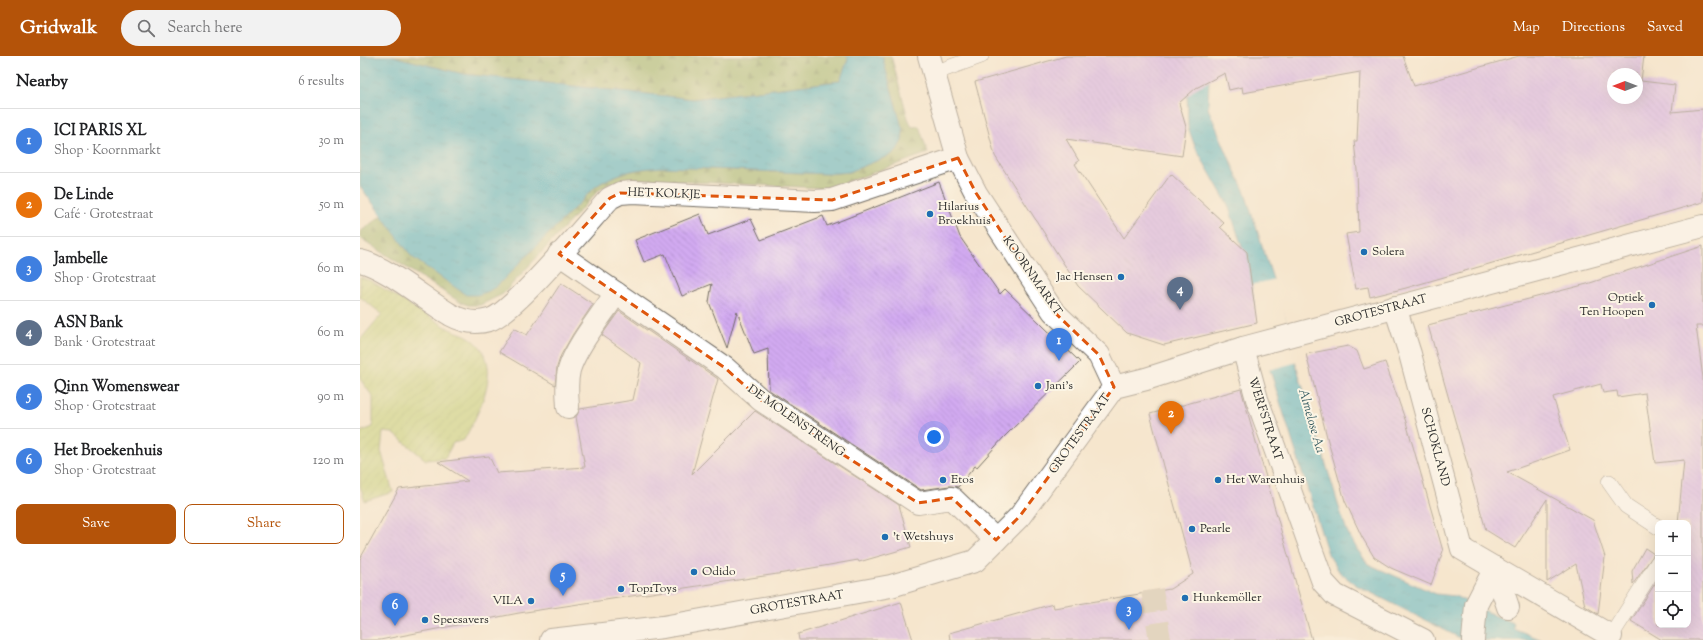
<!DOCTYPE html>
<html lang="en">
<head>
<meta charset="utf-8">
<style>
	body { margin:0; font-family:"Sorts Mill Goudy",serif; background:#f2f2f2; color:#202124 }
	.controls { position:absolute; right:12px; bottom:12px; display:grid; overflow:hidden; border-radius:8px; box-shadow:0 4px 16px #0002 }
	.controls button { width:36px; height:36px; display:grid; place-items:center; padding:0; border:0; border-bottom:1px solid #e0e0e0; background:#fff; color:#202124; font:20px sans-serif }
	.compass { position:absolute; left:1247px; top:12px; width:36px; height:36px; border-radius:50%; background:#fff; box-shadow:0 4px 16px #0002; rotate:270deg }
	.you { position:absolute; left:574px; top:381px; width:14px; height:14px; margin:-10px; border:3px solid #fff; border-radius:50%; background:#1a73e8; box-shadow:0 0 0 6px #1a73e833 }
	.badge { display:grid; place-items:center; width:26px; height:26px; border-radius:50%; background:#b45309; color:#fff; font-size:13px; font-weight:700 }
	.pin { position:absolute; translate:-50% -33px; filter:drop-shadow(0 1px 2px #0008) }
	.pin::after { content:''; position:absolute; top:21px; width:14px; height:12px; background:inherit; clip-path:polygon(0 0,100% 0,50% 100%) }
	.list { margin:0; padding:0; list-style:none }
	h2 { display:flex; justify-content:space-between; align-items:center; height:52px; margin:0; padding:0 16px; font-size:17px }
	h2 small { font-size:13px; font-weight:400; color:#757577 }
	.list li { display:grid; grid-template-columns:26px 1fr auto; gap:12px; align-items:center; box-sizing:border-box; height:64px; padding:0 16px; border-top:1px solid #e0e0e0 }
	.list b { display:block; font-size:15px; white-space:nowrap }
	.list p { margin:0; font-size:13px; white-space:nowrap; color:#757577 }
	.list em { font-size:13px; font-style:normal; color:#757577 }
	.actions { display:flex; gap:8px; padding:12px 16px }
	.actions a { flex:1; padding:9px 0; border:1px solid #b45309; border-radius:8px; text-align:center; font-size:14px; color:#b45309 }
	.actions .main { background:#b45309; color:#fff }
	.icon { flex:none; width:22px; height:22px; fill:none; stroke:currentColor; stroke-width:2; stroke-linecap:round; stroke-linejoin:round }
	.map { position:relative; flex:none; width:1343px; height:584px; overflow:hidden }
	header { display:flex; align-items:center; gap:24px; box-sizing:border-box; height:56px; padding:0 20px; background:#b45309; color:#fff }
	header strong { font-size:19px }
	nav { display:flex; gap:22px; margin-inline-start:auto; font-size:14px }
	.search { width:280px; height:36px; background:#f2f2f2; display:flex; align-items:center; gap:10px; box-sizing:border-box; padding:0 14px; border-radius:22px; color:#757577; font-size:15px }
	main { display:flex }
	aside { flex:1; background:#fff }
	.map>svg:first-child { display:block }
</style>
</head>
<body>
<header>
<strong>Gridwalk</strong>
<div class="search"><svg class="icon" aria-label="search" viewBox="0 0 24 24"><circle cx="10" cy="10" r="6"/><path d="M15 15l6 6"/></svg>Search here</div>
<nav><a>Map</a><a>Directions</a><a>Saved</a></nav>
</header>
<main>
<aside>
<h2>Nearby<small>6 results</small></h2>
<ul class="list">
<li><span class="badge" style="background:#3f7fe0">1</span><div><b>ICI PARIS XL</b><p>Shop · Koornmarkt</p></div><em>30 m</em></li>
<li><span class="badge" style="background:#e8710a">2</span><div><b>De Linde</b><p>Café · Grotestraat</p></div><em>50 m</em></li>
<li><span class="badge" style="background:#3f7fe0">3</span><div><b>Jambelle</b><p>Shop · Grotestraat</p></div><em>60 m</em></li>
<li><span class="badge" style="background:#5c6f8a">4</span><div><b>ASN Bank</b><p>Bank · Grotestraat</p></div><em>60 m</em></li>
<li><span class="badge" style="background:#3f7fe0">5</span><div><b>Qinn Womenswear</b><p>Shop · Grotestraat</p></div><em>90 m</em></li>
<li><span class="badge" style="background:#3f7fe0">6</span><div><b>Het Broekenhuis</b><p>Shop · Grotestraat</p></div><em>120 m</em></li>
</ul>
<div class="actions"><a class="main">Save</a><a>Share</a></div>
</aside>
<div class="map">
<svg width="1343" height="584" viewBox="0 0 1343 584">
	<defs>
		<pattern id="forest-firs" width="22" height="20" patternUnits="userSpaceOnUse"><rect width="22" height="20" fill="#98b265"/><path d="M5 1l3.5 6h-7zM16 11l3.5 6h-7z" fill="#7c9153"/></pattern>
		<pattern id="garden-furrows" width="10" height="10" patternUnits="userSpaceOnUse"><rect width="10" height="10" fill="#c0d073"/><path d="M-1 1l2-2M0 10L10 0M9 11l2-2" fill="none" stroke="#a5b364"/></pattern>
		<pattern id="water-ripples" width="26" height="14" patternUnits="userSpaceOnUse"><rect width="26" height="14" fill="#45b0c3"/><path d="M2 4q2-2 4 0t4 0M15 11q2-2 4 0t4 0" fill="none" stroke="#3a8f9f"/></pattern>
		<pattern id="building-back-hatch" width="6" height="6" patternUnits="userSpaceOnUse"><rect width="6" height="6" fill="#d2aaf1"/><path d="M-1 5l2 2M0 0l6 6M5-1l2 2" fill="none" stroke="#b492cf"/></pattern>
	</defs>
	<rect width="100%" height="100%" fill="#fcf5e5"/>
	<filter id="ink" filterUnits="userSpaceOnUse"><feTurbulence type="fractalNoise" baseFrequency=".025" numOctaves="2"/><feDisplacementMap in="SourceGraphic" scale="8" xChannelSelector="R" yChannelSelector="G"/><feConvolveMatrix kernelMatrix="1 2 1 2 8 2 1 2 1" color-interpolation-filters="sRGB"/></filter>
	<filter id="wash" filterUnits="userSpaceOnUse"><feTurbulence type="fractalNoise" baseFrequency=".012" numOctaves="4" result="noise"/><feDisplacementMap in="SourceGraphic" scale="16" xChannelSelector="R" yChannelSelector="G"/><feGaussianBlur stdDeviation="0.9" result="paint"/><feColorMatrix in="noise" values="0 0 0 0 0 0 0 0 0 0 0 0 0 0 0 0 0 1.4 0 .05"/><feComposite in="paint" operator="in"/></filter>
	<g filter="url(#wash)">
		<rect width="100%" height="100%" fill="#f6e6cd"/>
		<!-- forest -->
		<g fill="url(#forest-firs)" stroke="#626e48">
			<polygon points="32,0 487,0 488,3 480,25 333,43 103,18"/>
			<path d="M 522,0 L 531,0 L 548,62 L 552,71 L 559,70 L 568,97 L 476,130 L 462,132 L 273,123 L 249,128 L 238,135 L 143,238 L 120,249 L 108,249 L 100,246 L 0,182 L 0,176 L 22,159 L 52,201 L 235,131 C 274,103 327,112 372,114 C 404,115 435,117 467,118 L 489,116 L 531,99 L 542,85 L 543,75 Z"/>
		</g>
		<!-- garden -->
		<path fill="url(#garden-furrows)" stroke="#767e4f" d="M 0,221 L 11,225 C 36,240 61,256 86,271 C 95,277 105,277 113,284 C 145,309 119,356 104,384 L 93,387 L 85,402 L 66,404 L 33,377 L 23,376 L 21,395 L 33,436 L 5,445 L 0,430 L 0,376 L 13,371 L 13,341 L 0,323 L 0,284 L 22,258 L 0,241 Z"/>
		<!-- water -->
		<g fill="url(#water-ripples)" stroke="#386e77">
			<path d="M 0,0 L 32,0 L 103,18 L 333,43 L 480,25 L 488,3 L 487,0 L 522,0 L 543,75 L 542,85 L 537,94 L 531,99 L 489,116 L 467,118 L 305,111 C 280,112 255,116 235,131 L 137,230 L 127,236 L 117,239 L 106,239 L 52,201 L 0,130 Z"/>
			<polygon points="826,0 850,0 848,52 873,111 884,134 913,223 926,264 934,302 978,448 987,475 997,493 1008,508 1076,538 1095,540 1136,560 1154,567 1153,572 1182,584 1104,584 996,529 980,517 968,498 908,308 886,203 868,149 835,91 828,71"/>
		</g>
		<!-- pier -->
		<polygon fill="#f6e6cd" points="916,223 937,306 908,314 899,275 892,229"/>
		<g id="blocks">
			<!-- building -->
			<g fill="url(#building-back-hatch)" fill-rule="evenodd">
				<path d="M 706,0 L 1043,0 L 1054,30 L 1159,0 L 1284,0 L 1281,25 L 1315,29 L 1312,56 L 1343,53 L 1343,146 L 1046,232 L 1010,241 L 1008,231 L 996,233 L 986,178 L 999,176 L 997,114 L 994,85 L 997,85 L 1000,16 L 883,37 L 882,31 L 869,34 L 865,17 L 836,32 L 819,47 L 826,71 L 822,100 L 706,83 L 719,105 L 715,108 L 764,182 L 811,118 L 864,167 L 860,171 L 887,196 L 897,267 L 804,289 L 767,277 L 718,230 L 635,100 L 615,26 ZM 1253,18 L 1277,18 L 1277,42 L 1253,42 Z"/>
				<polygon points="579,126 600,181 640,238 645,233 720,306 644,381 617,411 615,410 598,431 590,430 561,434 409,334 408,293 394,298 377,255 367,292 349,246 352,228 322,240 305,198 284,206 275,184 340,158 348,179 391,163 401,184 463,160 467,170"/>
				<polygon points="1343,190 1343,270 1336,270 1343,322 1343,584 1302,584 1271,565 1298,523 1298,569 1328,569 1328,467 1318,467 1324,404 1295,407 1285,337 1258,341 1257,335 1243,337 1241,328 1193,341 1210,394 1147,416 1233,464 1245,501 1238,558 1225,550 1216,508 1187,526 1187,443 1155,492 1126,474 1068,269 1227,228"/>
				<polygon points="201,227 233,248 213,278 201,299 197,311 195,329 139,296 154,272 167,279"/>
				<polygon points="259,255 358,323 332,418 395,355 539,449 551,491 499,506 498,504 424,517 159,557 20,584 0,584 0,503 39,433 108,425 78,406 129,400 137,417 225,411 216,361 220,353 273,344 281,307 242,279"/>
				<polygon points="988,290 997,295 1004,313 1025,306 1046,366 1083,495 1071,529 1031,512 1014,501 1002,481 985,445 968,385 946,298"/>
				<polygon points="881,333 952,584 590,584 589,577 693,548 694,552 810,533 833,518 790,358"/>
				<polygon points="1285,492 1294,498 1273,528 1272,515"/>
				<polygon points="541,546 553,584 439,584 438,578"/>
			</g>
		</g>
	</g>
	<g filter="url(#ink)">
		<use href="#blocks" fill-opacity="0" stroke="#726c64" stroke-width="1"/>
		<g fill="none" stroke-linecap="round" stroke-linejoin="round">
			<!-- street-tunnel -->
			<polyline stroke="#cdc1ad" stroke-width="22" stroke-dasharray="22 11" stroke-linecap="butt" points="792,534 800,584"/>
			<defs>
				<g id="lane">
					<polyline points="574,17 621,0"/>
					<polyline points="1249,426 1266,450 1298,471"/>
					<polyline points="1251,580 1298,506"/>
				</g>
				<g id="street">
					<polyline points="569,0 598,102 616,137 693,255 739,299 754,331"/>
					<polyline points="199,198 365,312 401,344 558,447 592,442 636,484"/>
					<path d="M 0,205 C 27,211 65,244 91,259 C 102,265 116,268 129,264 C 153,258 229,165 250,142 L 260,137 L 273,136 L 455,145 L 472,144 L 598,102"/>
					<polyline points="1035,251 1050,298 1102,493 1251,580"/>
					<polyline points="883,292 897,343 963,526 975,539 1063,584"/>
					<path d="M 208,351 C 207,339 206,326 209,314 C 216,290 242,259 256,237"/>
					<polyline points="1135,512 1148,551"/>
					<polyline points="191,584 303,571 531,530 615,505 660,460 754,331 786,323 883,292 1343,170"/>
					<polyline points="1113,584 1116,549 1135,512"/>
				</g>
			</defs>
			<!-- lane casing -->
			<use href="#lane" stroke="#726c64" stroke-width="16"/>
			<!-- street casing -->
			<use href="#street" stroke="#726c64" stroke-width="24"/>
			<!-- lane -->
			<use href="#lane" stroke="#fff" stroke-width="15"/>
			<!-- street -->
			<use href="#street" stroke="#fff" stroke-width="22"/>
		</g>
	</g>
	<!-- marked area -->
	<path d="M0 0H1343V584H0ZM 598,102 L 616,137 L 693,255 L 739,299 L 754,331 L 660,460 L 636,484 L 592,442 L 558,447 L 459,383 L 401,344 L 365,312 L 199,198 L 250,142 L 260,137 L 472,144 Z" fill="#f6e6cd" fill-opacity=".55" fill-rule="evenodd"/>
	<path fill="none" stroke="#df570e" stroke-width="3" stroke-dasharray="8 5" stroke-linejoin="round" d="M 598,102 L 616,137 L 693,255 L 739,299 L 754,331 L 660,460 L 636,484 L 592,442 L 558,447 L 459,383 L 401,344 L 365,312 L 199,198 L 250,142 L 260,137 L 472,144 Z"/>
	<!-- markers -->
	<g fill="#1f6fb2" stroke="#fcf5e5" stroke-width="1.5">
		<circle cx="570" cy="158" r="4"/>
		<circle cx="1004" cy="196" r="4"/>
		<circle cx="761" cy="221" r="4"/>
		<circle cx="1292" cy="249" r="4"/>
		<circle cx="678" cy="330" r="4"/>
		<circle cx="583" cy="424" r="4"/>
		<circle cx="858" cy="424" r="4"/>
		<circle cx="832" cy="473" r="4"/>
		<circle cx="525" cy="481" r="4"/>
		<circle cx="334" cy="516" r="4"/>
		<circle cx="261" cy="533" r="4"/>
		<circle cx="825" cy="542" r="4"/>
		<circle cx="171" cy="545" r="4"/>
		<circle cx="65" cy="564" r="4"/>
	</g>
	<g text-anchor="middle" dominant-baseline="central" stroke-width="4" stroke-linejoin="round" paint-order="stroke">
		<!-- street labels -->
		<g font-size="12" fill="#2b2b2b" stroke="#fcf5e5">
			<text transform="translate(304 138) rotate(2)">HET KOLKJE</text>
			<text transform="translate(672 220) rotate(55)">KOORNMARKT</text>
			<text transform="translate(1021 255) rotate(-15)">GROTESTRAAT</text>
			<text transform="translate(905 363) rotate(72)">WERFSTRAAT</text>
			<text transform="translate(436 365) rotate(35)">DE MOLENSTRENG</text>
			<text transform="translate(720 378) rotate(-54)">GROTESTRAAT</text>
			<text transform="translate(1075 391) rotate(75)">SCHOKLAND</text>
			<text transform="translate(437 547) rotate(-10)">GROTESTRAAT</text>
		</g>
		<!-- poi labels -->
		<g font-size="12" fill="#2b2b2b" stroke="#fcf5e5" text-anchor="start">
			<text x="578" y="151">Hilarius<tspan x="578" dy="14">Broekhuis</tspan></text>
			<text x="1012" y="196">Solera</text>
			<text x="753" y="221" text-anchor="end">Jac Hensen</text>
			<text x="1284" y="242" text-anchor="end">Optiek<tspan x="1284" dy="14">Ten Hoopen</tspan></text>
			<text x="686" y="330">Jani's</text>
			<text x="591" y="424">Etos</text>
			<text x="866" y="424">Het Warenhuis</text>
			<text x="840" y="473">Pearle</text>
			<text x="533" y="481">'t Wetshuys</text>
			<text x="342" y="516">Odido</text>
			<text x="269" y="533">Top1Toys</text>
			<text x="833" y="542">Hunkemöller</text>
			<text x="163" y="545" text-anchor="end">VILA</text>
			<text x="73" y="564">Specsavers</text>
		</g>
		<!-- water labels -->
		<g font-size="13" font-style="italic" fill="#345a60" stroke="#fcf5e5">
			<text transform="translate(951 365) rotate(74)">Almelose Aa</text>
		</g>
	</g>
</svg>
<div class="controls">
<button>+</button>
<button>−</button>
<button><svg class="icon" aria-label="locate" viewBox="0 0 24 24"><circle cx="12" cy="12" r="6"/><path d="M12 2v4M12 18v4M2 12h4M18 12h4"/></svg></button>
</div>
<svg class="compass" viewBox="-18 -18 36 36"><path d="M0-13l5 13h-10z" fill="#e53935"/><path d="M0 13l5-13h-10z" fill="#757577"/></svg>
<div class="you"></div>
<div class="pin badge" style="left:699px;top:305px;background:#3f7fe0">1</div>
<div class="pin badge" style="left:811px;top:378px;background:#e8710a">2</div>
<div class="pin badge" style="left:769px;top:574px;background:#3f7fe0">3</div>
<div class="pin badge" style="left:820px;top:254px;background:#5c6f8a">4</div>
<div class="pin badge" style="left:203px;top:540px;background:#3f7fe0">5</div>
<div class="pin badge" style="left:35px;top:570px;background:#3f7fe0">6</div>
</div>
</main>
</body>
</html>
